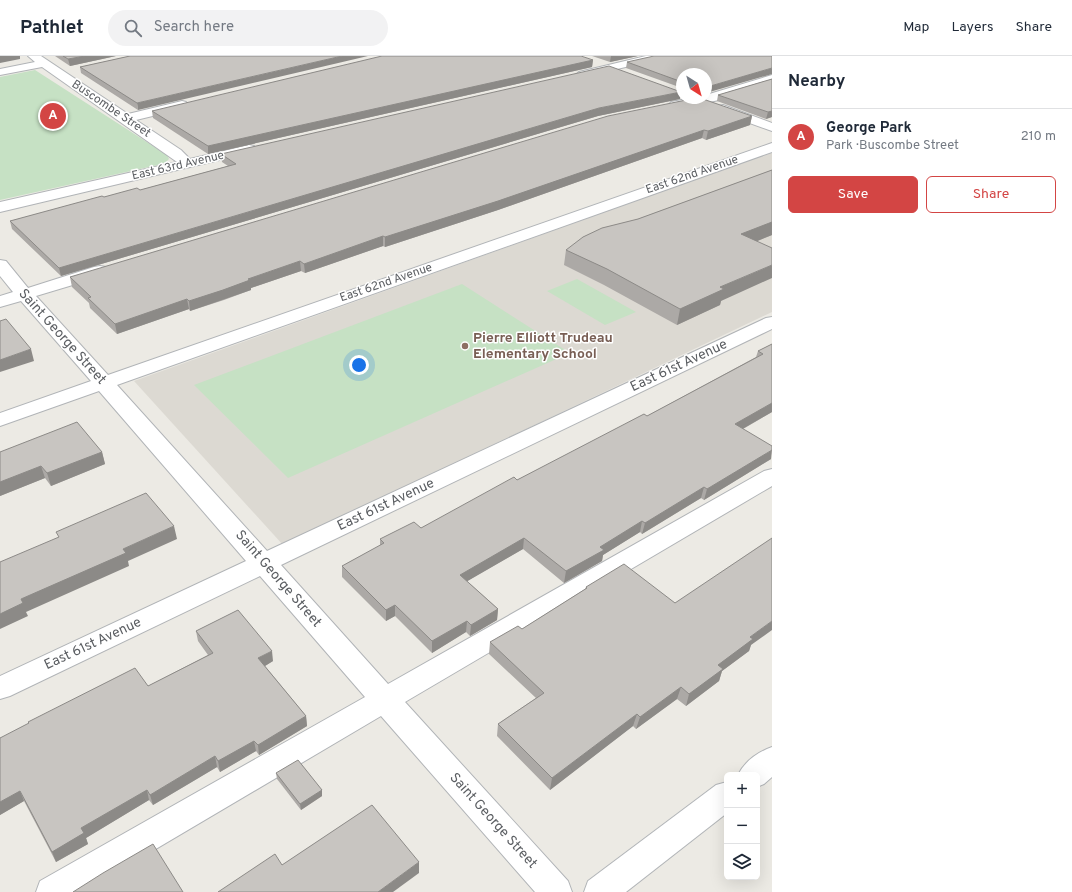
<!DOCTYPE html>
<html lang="en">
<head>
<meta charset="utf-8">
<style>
	body { margin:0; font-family:Overpass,sans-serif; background:#f2f2f3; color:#1f2937 }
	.controls { position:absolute; right:12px; bottom:12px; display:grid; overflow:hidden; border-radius:6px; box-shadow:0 4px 16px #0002 }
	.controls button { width:36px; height:36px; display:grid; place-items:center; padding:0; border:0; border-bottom:1px solid #e0e1e3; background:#fff; color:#1f2937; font:20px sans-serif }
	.compass { position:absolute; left:676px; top:12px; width:36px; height:36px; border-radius:50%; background:#fff; box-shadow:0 4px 16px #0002; rotate:143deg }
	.you { position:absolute; left:359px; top:309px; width:14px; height:14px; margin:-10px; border:3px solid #fff; border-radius:50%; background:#1a73e8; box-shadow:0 0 0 6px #1a73e833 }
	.badge { display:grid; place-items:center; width:26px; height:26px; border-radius:50%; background:#d34544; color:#fff; font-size:13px; font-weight:700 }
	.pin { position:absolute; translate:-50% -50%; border:2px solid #fff; box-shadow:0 1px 4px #0006 }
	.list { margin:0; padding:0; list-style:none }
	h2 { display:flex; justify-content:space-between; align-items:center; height:52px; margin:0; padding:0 16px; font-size:17px }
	h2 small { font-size:13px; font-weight:400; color:#747a83 }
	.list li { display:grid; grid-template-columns:26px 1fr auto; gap:12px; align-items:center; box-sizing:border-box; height:56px; padding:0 16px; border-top:1px solid #e0e1e3 }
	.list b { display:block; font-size:15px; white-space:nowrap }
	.list p { margin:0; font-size:13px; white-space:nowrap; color:#747a83 }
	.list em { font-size:13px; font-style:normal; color:#747a83 }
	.actions { display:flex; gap:8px; padding:12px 16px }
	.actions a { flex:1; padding:9px 0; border:1px solid #d34544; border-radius:6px; text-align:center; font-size:14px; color:#d34544 }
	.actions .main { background:#d34544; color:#fff }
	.icon { flex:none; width:22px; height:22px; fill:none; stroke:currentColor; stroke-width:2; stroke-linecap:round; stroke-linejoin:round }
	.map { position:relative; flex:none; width:772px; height:836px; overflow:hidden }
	header { display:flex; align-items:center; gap:24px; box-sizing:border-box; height:56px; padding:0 20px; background:#fff; border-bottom:1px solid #e0e1e3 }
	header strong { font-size:19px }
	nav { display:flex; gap:22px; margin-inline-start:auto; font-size:14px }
	.search { width:280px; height:36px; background:#f2f2f3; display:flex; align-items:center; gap:10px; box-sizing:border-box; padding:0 14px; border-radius:22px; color:#747a83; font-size:15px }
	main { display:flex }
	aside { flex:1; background:#fff }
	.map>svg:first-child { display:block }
</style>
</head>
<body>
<header>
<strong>Pathlet</strong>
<div class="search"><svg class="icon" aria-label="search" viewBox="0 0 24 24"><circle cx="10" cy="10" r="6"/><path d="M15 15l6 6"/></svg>Search here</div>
<nav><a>Map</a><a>Layers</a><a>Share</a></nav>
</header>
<main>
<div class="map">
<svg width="772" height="836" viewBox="0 0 772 836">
	<rect width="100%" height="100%" fill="#eceae4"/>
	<!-- education -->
	<polygon fill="#dcd9d2" points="772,96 772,256 283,489 134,325"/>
	<!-- green -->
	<g fill="#c6e1c4">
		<polygon points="35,14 167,99 169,103 166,106 158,109 0,144 0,21"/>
		<polygon points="577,223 636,256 605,269 547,235"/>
		<polygon points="462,228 570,297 288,422 194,329"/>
	</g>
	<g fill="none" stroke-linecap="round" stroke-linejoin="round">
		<defs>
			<g id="minor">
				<polygon points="28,0 41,0 128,58 182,45 186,46 188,49 186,52 136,64 181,94 190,103 249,89 254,90 256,93 254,96 249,97 0,156 0,146 177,106 42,11 0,19 0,13 35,6"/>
				<polygon points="646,0 666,0 664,2 583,21 579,20 577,18 579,16"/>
				<polygon points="772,19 772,27 719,44 675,53 671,52 669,49 671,46 692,42 706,42 706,39"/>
				<polygon points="723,49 772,67 772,75 719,56 717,53 719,50"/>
				<polygon points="772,87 772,96 117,329 267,495 766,262 772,261 772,273 281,509 388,628 764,415 772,413 772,430 405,646 568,825 572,836 535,836 381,660 83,836 36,836 40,825 365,641 260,520 10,640 0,643 0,620 246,505 99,335 0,370 0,357 91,325 21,245 0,251 0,240 13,236 0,220 0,204 6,205 28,232 94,211 100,210 106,211 108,215 106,219 36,240 108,319"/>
				<path d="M 772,691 L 772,721 L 764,728 L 757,731 L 757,719 L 738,719 C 745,705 758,696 772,691 Z"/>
				<polygon points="727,726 727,757 626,836 584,836 588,825 716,729"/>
			</g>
		</defs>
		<!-- minor casing -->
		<use href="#minor" stroke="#b1b4b7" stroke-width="2"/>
		<!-- minor -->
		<use href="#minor" fill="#fff" fill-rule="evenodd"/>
	</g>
	<!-- wall -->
	<g fill="#aca9a6">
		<polygon points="55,0 116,0 70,10"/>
		<polygon points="130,0 138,54 81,17 80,11"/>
		<polygon points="592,0 638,0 610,6"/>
		<polygon points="593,4 592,11 208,98 153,62 152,55"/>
		<polygon points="627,6 682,18 682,32 626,12"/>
		<polygon points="772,23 772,61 766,63 717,45 718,39"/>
		<polygon points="680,43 598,60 61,220 12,173 10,165 104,141 140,134 228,110 222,106 221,98"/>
		<polygon points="752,60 750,69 706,84 702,82 498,154 385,191 383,190 305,217 301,215 251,232 251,234 224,244 190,255 189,253 117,278 90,252 89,247 72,231 70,221"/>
		<polygon points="772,114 772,179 757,185 721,245 720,249 677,269 604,229 564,209 566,194 638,163"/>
		<polygon points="772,288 772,356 743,373 771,403 704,444 701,442 642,478 640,476 603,499 602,505 564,527 523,493 467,525 498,553 497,564 470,580 466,576 432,597 395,560 386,565 342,521 342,510 380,490 380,483 421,472 517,424 647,360 756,301 758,295"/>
		<polygon points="0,396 102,396 105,408 51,430 45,422 0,440"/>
		<polygon points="586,531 675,547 751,589 749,595 722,615 719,625 686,650 677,643 636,673 633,670 550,734 497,680 498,668 536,642 489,598 490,586 522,573 585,533"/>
		<polygon points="196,575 273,605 265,610 306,660 307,670 259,699 256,695 220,716 217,711 153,749 149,744 86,782 88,788 56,806 24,745 0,759 0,682 148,630 208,599 198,585"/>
		<polygon points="276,717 322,734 322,740 301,754 277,723"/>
	</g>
	<!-- shaded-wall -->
	<g fill="#8c8a87">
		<polygon points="0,0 20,0 20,3 0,7"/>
		<polygon points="85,0 116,0 70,10 68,3"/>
		<polygon points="342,0 368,0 138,54 137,47"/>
		<polygon points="611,0 638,0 610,6"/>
		<polygon points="593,4 592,11 208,98 208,90"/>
		<polygon points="772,12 772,18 706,37 706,33 707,31"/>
		<polygon points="681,36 680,43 598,60 61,220 59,212 599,52"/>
		<polygon points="772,55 772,61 766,63 768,56"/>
		<polygon points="752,60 750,69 706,84 708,75"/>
		<polygon points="704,74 702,82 498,154 385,191 385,181"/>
		<polygon points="772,166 772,179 738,193 741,178"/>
		<polygon points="383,180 383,190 305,217 304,208"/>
		<polygon points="300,205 301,215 251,232 251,234 190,255 189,245 248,223"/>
		<polygon points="772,209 772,222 721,245 720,249 677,269 680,253 720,231"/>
		<polygon points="187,243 189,253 117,278 115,268"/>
		<polygon points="31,293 34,305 0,316 0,304"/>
		<polygon points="772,347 772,356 732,379 735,368"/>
		<polygon points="772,394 771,403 704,444 707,433"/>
		<polygon points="102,396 105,408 51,430 47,417"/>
		<polygon points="41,410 45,422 0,440 0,426"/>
		<polygon points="704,431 701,442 642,478 645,467"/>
		<polygon points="642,465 640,476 603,499 602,505 564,527 566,515 600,491"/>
		<polygon points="174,470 177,483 128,505 129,510 26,556 28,560 0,573 0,558 21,543 123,493"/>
		<polygon points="524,482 523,493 459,530 460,519"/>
		<polygon points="395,549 395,560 386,565 386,554"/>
		<polygon points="498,553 497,564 470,580 471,569"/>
		<polygon points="467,565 466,576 432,597 432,585"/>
		<polygon points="772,565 772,574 751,589 749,595 722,615 719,625 686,650 689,638 718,609 750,581"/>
		<polygon points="272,595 273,605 260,613 258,602"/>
		<polygon points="681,631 677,643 636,673 640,661"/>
		<polygon points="637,658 633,670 550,734 552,722"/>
		<polygon points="306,660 307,670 259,699 258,689"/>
		<polygon points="254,685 256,695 220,716 218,705"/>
		<polygon points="215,700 217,711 153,749 150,739"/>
		<polygon points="147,734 149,744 86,782 88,788 56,806 52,796 81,772"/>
		<polygon points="322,734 322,740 301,754 300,748"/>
		<polygon points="20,735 24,745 0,759 0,746"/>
		<polygon points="419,806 419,817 393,836 378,836"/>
	</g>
	<!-- building -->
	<g fill="#c8c5c1" stroke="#8c8a87">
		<polygon points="63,0 85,0 68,3"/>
		<polygon points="130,0 342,0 137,47 80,11"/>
		<polygon points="382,0 581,0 593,4 208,90 152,55"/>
		<polygon points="654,0 772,0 772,12 707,31 706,33 706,18 682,18 682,26 627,6"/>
		<polygon points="609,10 681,36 599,52 59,212 10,165 102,140 104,141 137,132 140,134 236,108 221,98"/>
		<polygon points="772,23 772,55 768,56 718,39"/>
		<polygon points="696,42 700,42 752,60 708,75 704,74 498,145 385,181 383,180 304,208 300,205 248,223 250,224 223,234 189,245 187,243 115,268 88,242 91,241 70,221 608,60"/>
		<polygon points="772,114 772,166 741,178 772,192 772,209 720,231 724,233 680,253 607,213 566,194 583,181 602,172 638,163"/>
		<polygon points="6,263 31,293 0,304 0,265"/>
		<polygon points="772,288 772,347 735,368 772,390 772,394 707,433 704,431 645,467 642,465 600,491 604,494 566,515 524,482 460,519 498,553 471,569 467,565 432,585 395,549 386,554 342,510 384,487 380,483 414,466 421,472 514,421 517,424 644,358 647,360 763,298 758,295"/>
		<polygon points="77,366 102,396 47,417 41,410 0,426 0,396"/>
		<polygon points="146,437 174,470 123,493 126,497 21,543 23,547 0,558 0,506 59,481 56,476"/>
		<polygon points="772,482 772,565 750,581 753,583 718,609 723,613 689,638 681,631 640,661 637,658 552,722 498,668 544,637 490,586 518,570 522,573 587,532 586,531 624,508 675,547"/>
		<polygon points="238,554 272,595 258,602 306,660 258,689 254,685 218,705 215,700 150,739 147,734 81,772 84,777 52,796 20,735 0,746 0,682 29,667 28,666 135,612 148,630 213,597 196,575"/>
		<polygon points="298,704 322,734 300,748 276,717"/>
		<polygon points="372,749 419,806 378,836 218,836 275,798 282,809"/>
		<polygon points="153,788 183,836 73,836 103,817"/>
	</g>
	<!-- markers -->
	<circle fill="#8d6e63" stroke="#fff" stroke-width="1.5" cx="465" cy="290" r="4"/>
	<g text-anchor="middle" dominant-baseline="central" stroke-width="3" stroke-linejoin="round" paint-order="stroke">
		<!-- far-street labels -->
		<g font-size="12" fill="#5c5f63" stroke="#fff">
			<text transform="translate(111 53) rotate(34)">Buscombe Street</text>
			<text transform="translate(178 110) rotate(-13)">East 63rd Avenue</text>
			<text transform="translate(692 119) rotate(-19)">East 62nd Avenue</text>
			<text transform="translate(386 227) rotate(-19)">East 62nd Avenue</text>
		</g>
		<!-- street labels -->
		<g font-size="14" fill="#5c5f63" stroke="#fff">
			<text transform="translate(62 281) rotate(48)">Saint George Street</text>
			<text transform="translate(679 310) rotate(-25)">East 61st Avenue</text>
			<text transform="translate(386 449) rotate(-25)">East 61st Avenue</text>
			<text transform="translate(278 523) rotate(49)">Saint George Street</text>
			<text transform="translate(93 588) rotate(-25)">East 61st Avenue</text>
			<text transform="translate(493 765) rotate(48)">Saint George Street</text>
		</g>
		<!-- education labels -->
		<g font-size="14" font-weight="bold" fill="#785e54" stroke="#fff" text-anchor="start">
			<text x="473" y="282">Pierre Elliott Trudeau<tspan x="473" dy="16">Elementary School</tspan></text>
		</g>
	</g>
</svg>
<div class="controls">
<button>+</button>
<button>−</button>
<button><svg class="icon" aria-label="layers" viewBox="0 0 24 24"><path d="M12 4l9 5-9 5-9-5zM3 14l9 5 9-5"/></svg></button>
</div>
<svg class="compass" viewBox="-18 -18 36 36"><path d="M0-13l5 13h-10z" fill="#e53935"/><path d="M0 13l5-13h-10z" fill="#747a83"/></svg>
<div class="you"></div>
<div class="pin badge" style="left:53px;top:60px">A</div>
</div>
<aside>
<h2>Nearby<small></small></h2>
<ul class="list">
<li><span class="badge">A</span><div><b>George Park</b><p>Park · Buscombe Street</p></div><em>210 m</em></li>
</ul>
<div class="actions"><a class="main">Save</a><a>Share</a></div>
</aside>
</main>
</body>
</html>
